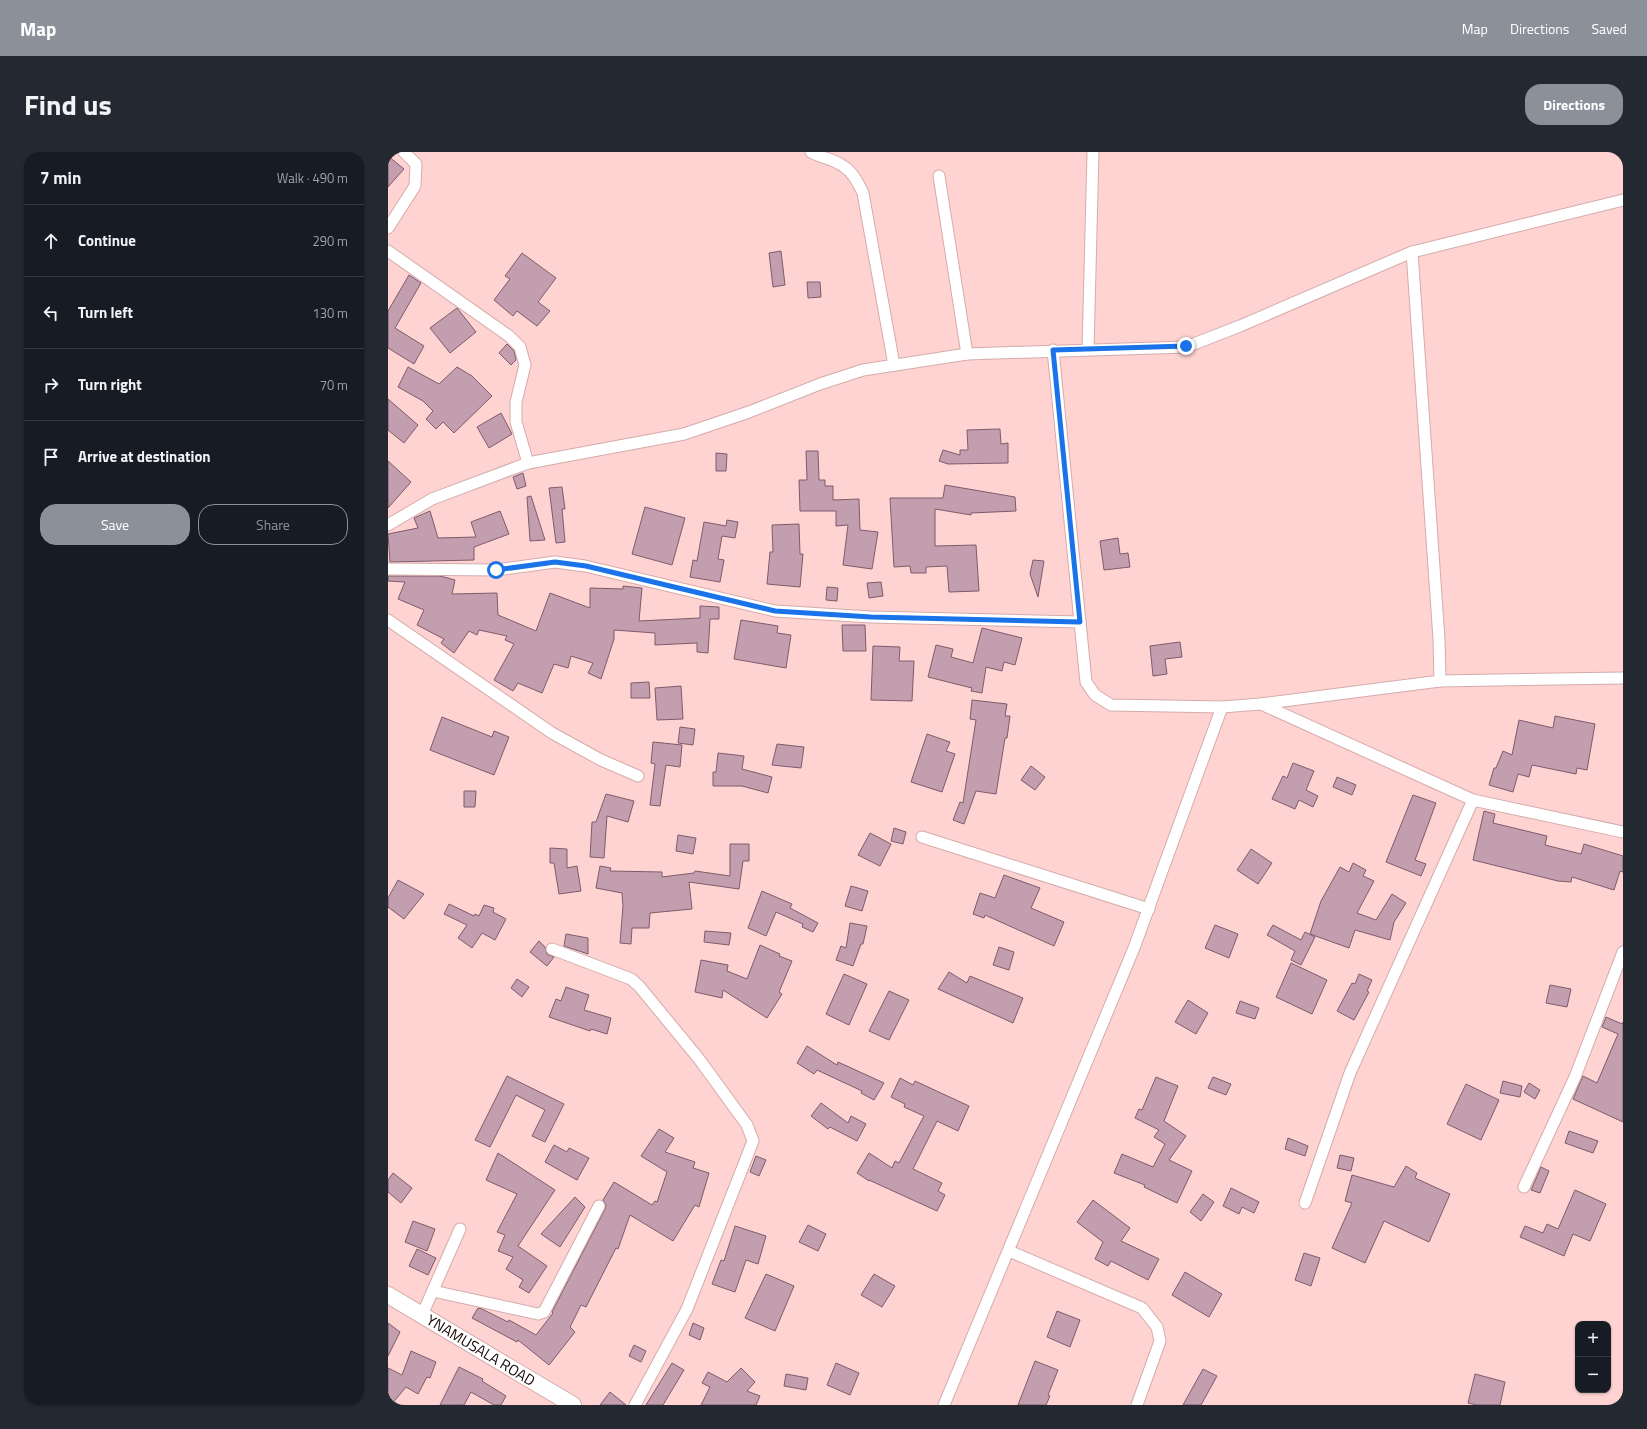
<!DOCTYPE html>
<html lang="en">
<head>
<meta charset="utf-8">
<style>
	body { margin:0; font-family:"Titillium Web",sans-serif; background:#242831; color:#f1f3f6 }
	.controls { position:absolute; right:12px; bottom:12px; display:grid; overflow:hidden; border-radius:8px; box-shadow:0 1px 3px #0004 }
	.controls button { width:36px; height:36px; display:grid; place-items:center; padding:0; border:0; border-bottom:1px solid #363941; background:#171b24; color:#f1f3f6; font:20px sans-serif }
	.stop { position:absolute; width:12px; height:12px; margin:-9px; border:3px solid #1a73e8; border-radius:50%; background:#fff }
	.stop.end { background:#1a73e8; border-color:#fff; box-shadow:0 1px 4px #0008 }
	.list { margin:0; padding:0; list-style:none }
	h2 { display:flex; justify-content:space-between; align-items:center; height:52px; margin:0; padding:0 16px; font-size:17px }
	h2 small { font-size:13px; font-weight:400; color:#9ea1a6 }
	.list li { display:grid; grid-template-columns:26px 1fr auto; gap:12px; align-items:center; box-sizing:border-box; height:72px; padding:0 16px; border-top:1px solid #363941 }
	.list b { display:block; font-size:15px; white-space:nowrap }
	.list em { font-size:13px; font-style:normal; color:#9ea1a6 }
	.actions { display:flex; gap:8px; padding:12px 16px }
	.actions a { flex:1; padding:9px 0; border:1px solid #8c9099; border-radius:16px; text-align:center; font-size:14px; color:#8c9099 }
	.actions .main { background:#8c9099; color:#fff }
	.icon { flex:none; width:22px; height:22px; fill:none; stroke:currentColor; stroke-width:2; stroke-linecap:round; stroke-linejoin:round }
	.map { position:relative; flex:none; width:1235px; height:1253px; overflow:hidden; border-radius:16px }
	header { display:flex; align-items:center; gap:24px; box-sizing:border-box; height:56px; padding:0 20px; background:#8c9099; color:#fff }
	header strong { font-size:19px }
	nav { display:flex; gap:22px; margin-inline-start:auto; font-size:14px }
	.intro { display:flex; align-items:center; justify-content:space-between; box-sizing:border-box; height:96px; padding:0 24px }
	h1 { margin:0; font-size:28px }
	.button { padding:10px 18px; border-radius:16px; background:#8c9099; color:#fff; font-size:14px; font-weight:700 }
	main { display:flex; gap:24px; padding:0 24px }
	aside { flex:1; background:#171b24; border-radius:16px; box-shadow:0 1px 3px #0004 }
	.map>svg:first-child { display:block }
</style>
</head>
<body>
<header>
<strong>Map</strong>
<nav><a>Map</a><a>Directions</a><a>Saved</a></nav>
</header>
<div class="intro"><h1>Find us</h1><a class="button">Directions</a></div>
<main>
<aside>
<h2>7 min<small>Walk · 490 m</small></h2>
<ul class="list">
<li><svg class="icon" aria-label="ahead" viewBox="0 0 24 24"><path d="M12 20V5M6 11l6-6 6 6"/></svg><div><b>Continue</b></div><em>290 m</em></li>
<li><svg class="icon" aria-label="left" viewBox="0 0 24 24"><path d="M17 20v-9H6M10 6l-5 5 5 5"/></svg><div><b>Turn left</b></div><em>130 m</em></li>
<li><svg class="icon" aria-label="right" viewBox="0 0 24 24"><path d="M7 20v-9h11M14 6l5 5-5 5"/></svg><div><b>Turn right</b></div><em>70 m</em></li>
<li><svg class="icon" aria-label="arrive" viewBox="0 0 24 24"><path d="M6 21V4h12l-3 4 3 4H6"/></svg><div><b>Arrive at destination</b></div></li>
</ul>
<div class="actions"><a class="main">Save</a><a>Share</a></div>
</aside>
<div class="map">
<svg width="1235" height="1253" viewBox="0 0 1235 1253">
	<rect width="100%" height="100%" fill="#fed3d2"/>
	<!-- building -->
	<g fill="#c39eae" stroke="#7d5c6a">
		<polygon points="0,4 16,17 0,35"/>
		<polygon points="393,99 397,133 385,135 381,101"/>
		<polygon points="134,101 168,126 150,150 162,159 149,174 129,159 125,164 106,148 122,127 117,124"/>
		<polygon points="21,123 33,131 7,176 36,194 26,212 0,196 0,159"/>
		<polygon points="419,130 432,130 433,145 420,146"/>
		<polygon points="69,156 88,180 62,201 42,176"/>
		<polygon points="119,192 126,199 128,208 123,213 111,201"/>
		<polygon points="20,215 51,232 69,215 84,224 104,244 66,281 55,270 48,277 38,267 45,259 35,249 10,235"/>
		<polygon points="0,247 30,273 16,291 0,278"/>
		<polygon points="113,261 124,282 101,296 89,275"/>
		<polygon points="612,277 613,292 620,291 620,311 560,312 551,309 555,298 572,303 572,298 580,298 579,278"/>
		<polygon points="418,299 430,299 431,328 437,328 437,334 445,334 445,348 471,347 472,378 490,380 484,417 455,413 460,373 448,374 448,359 412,359 411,328 419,328"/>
		<polygon points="328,301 339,302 338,319 328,319"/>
		<polygon points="0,309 23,330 0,356"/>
		<polygon points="135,321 138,334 129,337 125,325"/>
		<polygon points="557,333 627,345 628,359 583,361 583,363 547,357 547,394 588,393 591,439 561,440 559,414 538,415 538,421 523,421 522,414 506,415 502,346 555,346"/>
		<polygon points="174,335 177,357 174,357 177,390 168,391 161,336"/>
		<polygon points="143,344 157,388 142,389 139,345"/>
		<polygon points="257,355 297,366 284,413 244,402"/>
		<polygon points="42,359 50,386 88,385 83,370 112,359 121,382 86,395 86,408 2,410 0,382 30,376 26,366"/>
		<polygon points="339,368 350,370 347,386 334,384 330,407 336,408 332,430 302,425 305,408 309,409 316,370 338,374"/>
		<polygon points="411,372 412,402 415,402 412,435 379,432 382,400 385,400 384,373"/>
		<polygon points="730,386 732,402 740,401 742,415 716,418 712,389"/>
		<polygon points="645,408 656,409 650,445 642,422"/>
		<polygon points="0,424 52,424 67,428 64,442 109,441 110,463 148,479 162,441 202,456 202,436 235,437 235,434 254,436 251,469 312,466 312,454 331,455 331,467 322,467 320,501 309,500 309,491 267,493 267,481 226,478 226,487 213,527 200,521 205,511 183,504 180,516 166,512 154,541 130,531 125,539 106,528 126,492 117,488 119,484 91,478 89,483 81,479 66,501 53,491 56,487 29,473 36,458 10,447 17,430 0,429"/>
		<polygon points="493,430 495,444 481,446 479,431"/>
		<polygon points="439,435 450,436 449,449 438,448"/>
		<polygon points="353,468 390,474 389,481 403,483 398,516 346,507"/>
		<polygon points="454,473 477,473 478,499 455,499"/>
		<polygon points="594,476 634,486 627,513 616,510 614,519 598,515 594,541 583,539 584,536 540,525 548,493 565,497 563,505 585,511"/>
		<polygon points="792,490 794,505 777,507 779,522 765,524 762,494"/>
		<polygon points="485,494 512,495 511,509 526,509 524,549 483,548"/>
		<polygon points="261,530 262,546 243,546 243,531"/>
		<polygon points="293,534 295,567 269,568 267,536"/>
		<polygon points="584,548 619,552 617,564 622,564 619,586 617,586 608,642 588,639 576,672 565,668 572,650 575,651 588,568 582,567"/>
		<polygon points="1167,564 1207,572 1199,618 1189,616 1188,622 1144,613 1141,625 1130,622 1125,640 1101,633 1106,616 1108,616 1115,599 1124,603 1131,568 1165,576"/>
		<polygon points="54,565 104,585 106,579 121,585 106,623 42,598"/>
		<polygon points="292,575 307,577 305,593 290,591"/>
		<polygon points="539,582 562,590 558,599 567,602 554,640 523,630"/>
		<polygon points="265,590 294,593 292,615 278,613 272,654 262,653 267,612 263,611"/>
		<polygon points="389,592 416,595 413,616 384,613"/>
		<polygon points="330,601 356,604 354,617 384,625 380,641 354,634 325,634 325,620 328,620"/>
		<polygon points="905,611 926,619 918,638 930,644 925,655 911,648 907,657 884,647 895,624 899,626"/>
		<polygon points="643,614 657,625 647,638 633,628"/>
		<polygon points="949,625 968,633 964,643 945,635"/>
		<polygon points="76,639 88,639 87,655 76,655"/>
		<polygon points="218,642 246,649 240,670 219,664 216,706 202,705 204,670 208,670"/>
		<polygon points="1025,643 1048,651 1027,708 1038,712 1033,724 998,710"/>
		<polygon points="1096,659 1107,662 1105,671 1159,684 1157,693 1193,702 1196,692 1235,704 1235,720 1232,719 1226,738 1184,725 1183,730 1170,729 1085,708"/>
		<polygon points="506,676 518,680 515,692 503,689"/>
		<polygon points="482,681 503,692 492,714 470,703"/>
		<polygon points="290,683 308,686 305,702 288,699"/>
		<polygon points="342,692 361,692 361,709 355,709 351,737 301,730 304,757 262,761 261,776 244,776 243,792 232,791 235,754 234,741 208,736 212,714 223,716 222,719 274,720 274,725 306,721 307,719 342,724"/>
		<polygon points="162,696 179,697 179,716 189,714 193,739 171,742 166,711 162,711"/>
		<polygon points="863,697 884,711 870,732 849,718"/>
		<polygon points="965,711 978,718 975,724 986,729 969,761 988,768 1004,742 1018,751 1006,770 1002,788 967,778 961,796 922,782 933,749 952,715 961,720"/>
		<polygon points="616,723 652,736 643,756 676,770 666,794 597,763 596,766 585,762 592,741 607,746"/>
		<polygon points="10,728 36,742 16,767 0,755 0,746"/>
		<polygon points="463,734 480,739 474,759 457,754"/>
		<polygon points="374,739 404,752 402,756 430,771 425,780 414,775 415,772 388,760 378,784 360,776"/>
		<polygon points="61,752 86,764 87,762 91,764 96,753 106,756 105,760 118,767 107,788 94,781 84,796 70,786 79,773 56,762"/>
		<polygon points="462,771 479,774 475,792 473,792 465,814 448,808 453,794 458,796"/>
		<polygon points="827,773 850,782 841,806 817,796"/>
		<polygon points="885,773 913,788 917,780 927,785 913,813 903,808 907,799 879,783"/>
		<polygon points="317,779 343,781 341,793 316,790"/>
		<polygon points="178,782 200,786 200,802 176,794"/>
		<polygon points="151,789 157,795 159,802 166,805 159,814 142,800"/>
		<polygon points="372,793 392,802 391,804 404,809 391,840 394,842 379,866 335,838 334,846 307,840 313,808 340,813 339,819 359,827"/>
		<polygon points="611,795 626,800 621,818 605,813"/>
		<polygon points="903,811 939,828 924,862 888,845"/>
		<polygon points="561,820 579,831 582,824 635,846 625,871 550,837"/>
		<polygon points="456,822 479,832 461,873 438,862"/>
		<polygon points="971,822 984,828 979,839 981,840 966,868 949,859 964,831 967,832"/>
		<polygon points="129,827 141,835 134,845 123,836"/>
		<polygon points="1162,833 1183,837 1179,855 1158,851"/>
		<polygon points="178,835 201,843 196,858 223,866 219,882 203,877 202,879 161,865 168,847 173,849"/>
		<polygon points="501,839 521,848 501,888 481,879"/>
		<polygon points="800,848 820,861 808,882 787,870"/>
		<polygon points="852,849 871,856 867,867 848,861"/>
		<polygon points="1218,865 1234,872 1235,870 1235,970 1185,947 1195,924 1209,931 1230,882 1214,875"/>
		<polygon points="419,894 449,913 450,910 496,931 486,948 473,941 474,939 429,918 426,922 409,911"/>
		<polygon points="119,924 176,952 157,990 144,984 157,958 128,943 102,995 87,988"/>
		<polygon points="768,925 790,934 776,969 798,984 781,1008 804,1019 789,1051 756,1035 757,1033 726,1021 734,1002 765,1015 777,992 766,985 771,978 747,966 751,957 754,958"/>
		<polygon points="825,925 843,932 838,943 820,936"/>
		<polygon points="512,926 525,933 527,929 581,954 570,979 549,969 525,1017 554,1031 550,1039 557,1043 549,1059 481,1028 481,1029 469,1021 481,1001 504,1016 507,1009 511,1011 536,964 516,955 517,952 503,945"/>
		<polygon points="1115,929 1134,934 1132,945 1112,941"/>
		<polygon points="1141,931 1152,938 1147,947 1136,940"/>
		<polygon points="1078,932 1111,948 1093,988 1059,972"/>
		<polygon points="433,951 460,971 463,964 478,972 469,989 442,975 440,977 423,964"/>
		<polygon points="271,977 286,986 277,1000 307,1010 305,1016 321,1021 311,1055 307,1053 285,1089 242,1063 230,1097 228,1096 198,1155 193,1153 182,1175 187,1180 161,1213 130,1188 129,1190 84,1166 90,1156 94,1157 120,1170 121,1168 148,1183 165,1161 164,1160 217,1057 218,1053 215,1048 226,1030 264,1053 267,1049 269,1050 279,1020 253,1004"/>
		<polygon points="1181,979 1210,989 1205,1001 1177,991"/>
		<polygon points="900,986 920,994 917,1004 897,997"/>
		<polygon points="166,993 179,1000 181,996 201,1006 189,1028 157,1010"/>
		<polygon points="110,1001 167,1038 130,1094 159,1114 141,1141 131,1135 135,1128 118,1117 125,1105 110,1099 117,1083 109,1080 129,1042 98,1028"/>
		<polygon points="952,1003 966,1006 963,1019 949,1016"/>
		<polygon points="368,1004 378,1008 371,1024 362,1020"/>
		<polygon points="1018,1014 1029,1021 1027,1026 1062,1042 1041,1090 996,1069 977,1111 944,1096 964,1051 957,1049 964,1023 1006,1035"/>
		<polygon points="1153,1015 1161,1019 1152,1041 1143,1038"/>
		<polygon points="5,1021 24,1036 13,1051 0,1040 0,1028"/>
		<polygon points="843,1036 871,1050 866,1061 854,1055 851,1062 835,1054"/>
		<polygon points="1187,1038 1218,1052 1202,1089 1185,1082 1176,1104 1132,1085 1137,1074 1155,1081 1159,1072 1170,1077"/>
		<polygon points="815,1042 826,1050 813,1069 802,1060"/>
		<polygon points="187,1045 197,1055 172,1095 153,1082"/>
		<polygon points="705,1048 742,1076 733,1089 771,1107 760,1128 723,1109 720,1114 707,1107 715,1090 689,1070"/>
		<polygon points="25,1069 47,1077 39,1099 17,1090"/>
		<polygon points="420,1073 438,1082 430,1099 411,1090"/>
		<polygon points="347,1074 378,1084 370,1112 358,1108 347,1140 324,1132 333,1108 336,1109"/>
		<polygon points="29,1097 48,1106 40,1123 21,1114"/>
		<polygon points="916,1101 932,1106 923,1134 907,1128"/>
		<polygon points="797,1120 834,1142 821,1165 784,1143"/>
		<polygon points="378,1122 406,1134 387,1179 357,1166"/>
		<polygon points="486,1122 507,1134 494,1155 473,1143"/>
		<polygon points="669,1159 692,1168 682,1195 659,1185"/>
		<polygon points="0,1171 12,1180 0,1204"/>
		<polygon points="305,1171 316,1176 312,1188 301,1183"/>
		<polygon points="246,1193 258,1199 253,1210 241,1204"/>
		<polygon points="23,1199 48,1210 42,1226 39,1225 30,1242 18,1235 3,1253 0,1253 0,1216 14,1223"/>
		<polygon points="647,1209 670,1218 660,1243 662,1244 658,1253 630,1253"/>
		<polygon points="284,1211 296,1218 275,1253 258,1253"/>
		<polygon points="448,1211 471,1221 462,1243 439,1233"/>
		<polygon points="71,1215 95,1227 94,1229 118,1244 113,1253 106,1253 83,1240 76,1253 52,1253"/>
		<polygon points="353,1216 367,1230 359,1239 372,1244 368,1253 313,1253 322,1235 314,1231 320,1220 339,1230"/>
		<polygon points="815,1217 829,1224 813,1253 795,1253"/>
		<polygon points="398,1222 420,1226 418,1238 396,1234"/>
		<polygon points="1087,1222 1117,1230 1112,1253 1089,1253 1080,1251"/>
		<polygon points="222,1240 238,1253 212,1253"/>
	</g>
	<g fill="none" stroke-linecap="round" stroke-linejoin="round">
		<defs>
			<g id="minor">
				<path d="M 423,0 C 433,6 446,7 455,14 C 465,20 470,31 475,41 L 506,213"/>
				<polyline points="551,24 579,202"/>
				<polyline points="0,76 27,34 28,12 16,0"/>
				<polyline points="0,99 121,184 132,195 137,213 128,250 128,270 140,311"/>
				<polyline points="700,197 705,0"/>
				<polyline points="665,198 698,530 707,543 723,553 834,555"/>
				<polyline points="0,373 44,347 140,311 296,282 361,260 432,232 475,218 579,202 798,195 852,174 1024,100 1235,48"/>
				<polyline points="0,417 108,418 167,410 197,414 387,459 483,465 692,470"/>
				<polyline points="0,468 164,581 213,608 250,624"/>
				<polyline points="1052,529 1235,526"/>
				<polyline points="873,552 1085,648 1235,680"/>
				<polyline points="534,685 761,757"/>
				<polyline points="164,797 243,827 251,834 311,907 359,973 365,989 299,1157 247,1253"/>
				<polyline points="1136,1035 1187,925 1235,800"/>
				<polyline points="917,1051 962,921 1085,648"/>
				<polyline points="621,1099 754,1156 769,1175 772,1189 749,1253"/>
				<polyline points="45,1139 150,1162 156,1160 211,1054"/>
				<polyline points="34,1163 72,1077"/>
				<polyline points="556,1253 746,796 834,555 872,552 1052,529 1051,487 1024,100"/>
			</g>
			<polyline id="secondary" points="0,1143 185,1253"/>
		</defs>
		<!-- minor casing -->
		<use href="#minor" stroke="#d5abab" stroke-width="13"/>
		<!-- secondary casing -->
		<use href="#secondary" stroke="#d5abab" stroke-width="18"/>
		<!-- minor -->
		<use href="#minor" stroke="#fff" stroke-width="11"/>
		<!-- secondary -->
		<use href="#secondary" stroke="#fff" stroke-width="16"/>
	</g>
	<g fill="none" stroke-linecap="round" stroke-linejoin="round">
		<!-- route -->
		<polyline stroke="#1a73e8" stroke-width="5" points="108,418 167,410 198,414 387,459 483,465 692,470 665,198 798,194"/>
	</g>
	<g text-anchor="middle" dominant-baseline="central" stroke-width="3" stroke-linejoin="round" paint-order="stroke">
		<!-- street labels -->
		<g font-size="15" fill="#150808" stroke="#fff">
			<text transform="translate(93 1198) rotate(31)">YNAMUSALA ROAD</text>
		</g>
	</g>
</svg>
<div class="controls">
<button>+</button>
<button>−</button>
</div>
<div class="stop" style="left:108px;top:418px"></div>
<div class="stop end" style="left:798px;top:194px"></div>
</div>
</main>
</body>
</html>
